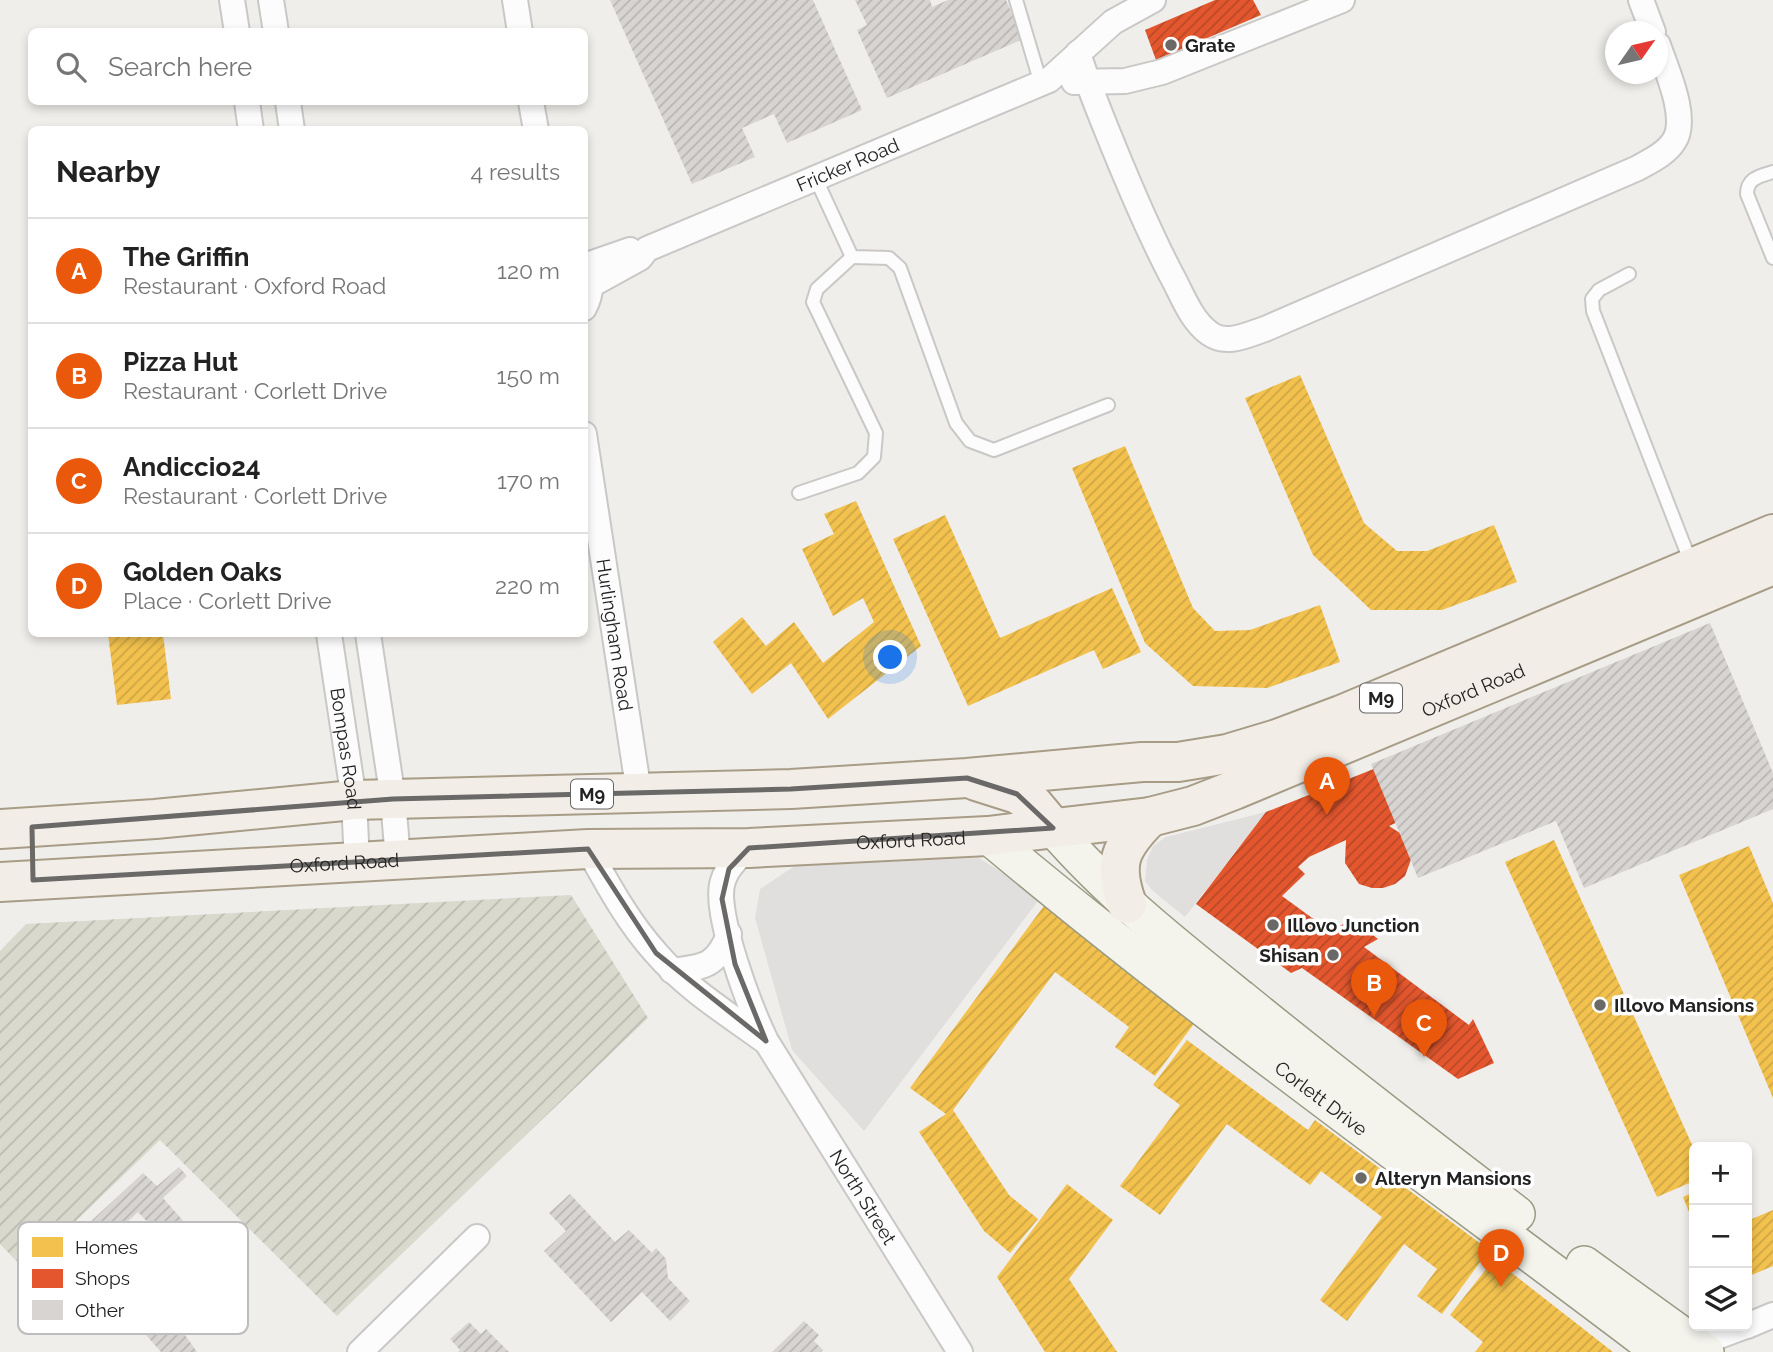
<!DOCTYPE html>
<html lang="en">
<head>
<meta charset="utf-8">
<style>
	body { margin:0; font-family:Raleway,sans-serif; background:#f6f6f6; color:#222 }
	.controls { position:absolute; right:21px; bottom:21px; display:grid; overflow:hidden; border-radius:10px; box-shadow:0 4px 10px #0003 }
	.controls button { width:63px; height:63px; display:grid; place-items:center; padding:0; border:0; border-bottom:2px solid #e0e0e0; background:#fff; color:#222; font:35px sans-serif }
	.compass { position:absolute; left:1605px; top:21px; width:63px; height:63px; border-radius:50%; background:#fff; box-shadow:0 4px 10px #0003; rotate:56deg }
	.you { position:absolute; left:891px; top:658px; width:24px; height:24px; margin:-18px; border:5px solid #fff; border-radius:50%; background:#1a73e8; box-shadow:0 0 0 10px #1a73e833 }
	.badge { display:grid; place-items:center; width:46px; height:46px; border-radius:50%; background:#ea580c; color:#fff; font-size:23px; font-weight:700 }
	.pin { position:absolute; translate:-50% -58px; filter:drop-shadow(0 2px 4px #0008) }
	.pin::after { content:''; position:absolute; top:37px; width:24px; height:21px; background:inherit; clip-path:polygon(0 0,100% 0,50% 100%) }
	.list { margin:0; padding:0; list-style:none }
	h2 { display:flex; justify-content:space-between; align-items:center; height:91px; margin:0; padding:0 28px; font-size:30px }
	h2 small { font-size:23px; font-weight:400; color:#767676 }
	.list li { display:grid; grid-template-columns:46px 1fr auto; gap:21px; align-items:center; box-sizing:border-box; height:105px; padding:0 28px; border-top:2px solid #e0e0e0 }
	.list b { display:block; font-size:26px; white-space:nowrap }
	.list p { margin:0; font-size:23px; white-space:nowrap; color:#767676 }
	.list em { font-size:23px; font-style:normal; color:#767676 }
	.icon { flex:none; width:38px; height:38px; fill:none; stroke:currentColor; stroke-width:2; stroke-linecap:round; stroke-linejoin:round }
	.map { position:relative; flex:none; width:1773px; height:1352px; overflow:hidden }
	.search { position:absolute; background:#fff; box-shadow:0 4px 10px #0003; left:28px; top:28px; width:560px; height:77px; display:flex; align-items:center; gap:18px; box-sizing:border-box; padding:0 24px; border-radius:10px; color:#767676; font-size:26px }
	.panel { position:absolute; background:#fff; box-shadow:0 4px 10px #0003; left:28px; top:126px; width:560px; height:511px; border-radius:10px }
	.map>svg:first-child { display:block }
</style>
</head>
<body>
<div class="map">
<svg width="1773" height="1352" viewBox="0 0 1773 1352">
	<defs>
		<pattern id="construction-furrows" width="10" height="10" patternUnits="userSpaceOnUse" patternTransform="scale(1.75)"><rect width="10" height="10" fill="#d9d9cd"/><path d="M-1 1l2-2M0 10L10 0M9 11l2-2" fill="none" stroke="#babab0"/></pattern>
		<pattern id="homes-hatch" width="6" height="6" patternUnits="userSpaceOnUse" patternTransform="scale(1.75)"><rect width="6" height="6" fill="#f2c14e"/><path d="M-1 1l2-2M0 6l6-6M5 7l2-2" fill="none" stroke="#cfa644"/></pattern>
		<pattern id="shops-hatch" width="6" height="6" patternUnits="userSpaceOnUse" patternTransform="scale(1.75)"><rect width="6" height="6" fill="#e4572e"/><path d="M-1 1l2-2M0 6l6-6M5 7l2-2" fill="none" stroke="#b84827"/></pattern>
		<pattern id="building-hatch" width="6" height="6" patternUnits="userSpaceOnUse" patternTransform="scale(1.75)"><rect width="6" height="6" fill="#d7d4d2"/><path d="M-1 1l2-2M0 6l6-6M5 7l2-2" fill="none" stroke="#b8b6b4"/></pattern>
	</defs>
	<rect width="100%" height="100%" fill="#f0eeeb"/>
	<!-- construction -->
	<polygon fill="url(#construction-furrows)" points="571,895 648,1018 337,1316 160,1140 25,1270 0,1244 0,951 26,924"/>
	<!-- parking -->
	<g fill="#e0dfde">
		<polygon points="1266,812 1185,917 1153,891 1145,881 1147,860 1153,846 1166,837"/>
		<polygon points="979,858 1041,897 864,1131 792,1050 755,918 760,889 796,865"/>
	</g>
	<!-- homes -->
	<g fill="url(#homes-hatch)">
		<polygon points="1300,375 1364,523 1397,551 1427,551 1494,525 1517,582 1442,610 1371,610 1313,555 1245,398"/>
		<polygon points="1125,446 1193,608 1215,631 1250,630 1320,605 1340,662 1267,688 1193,686 1145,643 1072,468"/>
		<polygon points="856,501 921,646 828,719 791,663 752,694 713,642 742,617 766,646 794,622 823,663 874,622 863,598 833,616 802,549 834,534 824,514"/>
		<polygon points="945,515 1000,638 1112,588 1141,652 1103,669 1094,650 968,706 893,539"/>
		<polygon points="108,634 163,634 171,699 117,705"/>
		<polygon points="1554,840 1694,1149 1694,1181 1657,1197 1505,862"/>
		<polygon points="1749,846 1773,903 1773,1098 1679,875"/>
		<polygon points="1049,899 1202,1013 1155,1076 1115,1047 1129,1027 1055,972 953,1110 1009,1195 1038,1219 1010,1253 984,1231 919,1132 946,1114 910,1088"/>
		<polygon points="1187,1040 1308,1130 1315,1120 1489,1250 1442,1314 1417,1296 1437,1269 1404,1244 1347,1321 1320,1300 1382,1217 1321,1171 1310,1185 1227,1124 1160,1215 1120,1186 1180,1105 1153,1085"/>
		<polygon points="1067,1184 1113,1220 1069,1279 1117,1352 1045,1352 997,1277"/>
		<polygon points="1694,1192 1694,1224 1683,1197"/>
		<polygon points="1773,1210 1773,1266 1747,1277 1747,1221"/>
		<polygon points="1494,1259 1613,1352 1475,1352 1483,1342 1450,1315"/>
	</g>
	<!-- shops -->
	<g fill="url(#shops-hatch)">
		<polygon points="1215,0 1253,0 1261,15 1156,60 1145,30"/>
		<polygon points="1376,768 1406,818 1389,826 1400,833 1409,845 1412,857 1405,876 1395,884 1383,888 1372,888 1359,884 1345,863 1346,840 1309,857 1298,867 1305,874 1282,896 1330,931 1353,919 1378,939 1364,947 1469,1025 1473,1019 1494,1063 1458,1079 1302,968 1291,973 1196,904 1266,812"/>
	</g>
	<!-- building -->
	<g fill="url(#building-hatch)">
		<polygon points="610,0 813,0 862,110 787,143 774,114 742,128 755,157 692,184"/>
		<polygon points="855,0 930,0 932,7 948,0 1006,0 1023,39 887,98 857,30 867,25"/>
		<polygon points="1710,623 1773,773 1773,809 1584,888 1556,821 1418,878 1371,764"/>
		<polygon points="179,1167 187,1176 163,1198 201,1241 181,1258 138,1212 88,1259 131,1302 110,1321 67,1277 61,1282 63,1288 52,1296 34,1274 143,1173 157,1186"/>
		<polygon points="570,1194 615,1242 629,1230 652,1253 656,1248 666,1259 668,1278 690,1301 670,1321 642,1292 611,1322 544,1251 566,1231 549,1213"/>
		<polygon points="171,1300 194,1324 185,1335 197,1352 161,1352 139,1327"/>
		<polygon points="804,1321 819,1335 814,1341 823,1350 821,1352 772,1352"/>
		<polygon points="469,1322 481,1334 486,1329 509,1352 458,1352 460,1350 450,1339"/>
	</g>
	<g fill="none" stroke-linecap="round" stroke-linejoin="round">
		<defs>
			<g id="service">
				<polyline points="1016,0 1041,84"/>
				<path d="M 1773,172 C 1760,176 1747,178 1747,194 L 1773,258"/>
				<polyline points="816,179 852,257 889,258 900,268 956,423 970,441 994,450 1108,405"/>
				<polyline points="1629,274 1599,290 1592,299 1593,311 1691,563"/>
				<polyline points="799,493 858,473 874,457 876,433 813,302 817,289 852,257"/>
			</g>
			<g id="minor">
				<polyline points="232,0 237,32"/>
				<polyline points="271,0 276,32"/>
				<polyline points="515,0 520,32"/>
				<polyline points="1641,0 1653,32"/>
				<path d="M 1078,53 C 1088,85 1101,116 1114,148 C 1132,192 1151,237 1174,280 C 1183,297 1192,321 1209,333 C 1226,346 1247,335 1265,329 L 1638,168 C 1650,161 1666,154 1674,141 C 1689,118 1666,69 1658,45"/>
				<polyline points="1074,82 1125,81 1162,72 1342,0"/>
				<polyline points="247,102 251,130"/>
				<polyline points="288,102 292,130"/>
				<polyline points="531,102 536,130"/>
				<polyline points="584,266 630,250"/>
				<path id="s1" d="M 591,285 L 640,258 L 647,249 L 1049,80 L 1113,22 L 1153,0"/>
				<path d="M 584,308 C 591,295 593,284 585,272"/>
				<path id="s2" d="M 584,434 L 639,793"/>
				<path id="s3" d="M 329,634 L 354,800 L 357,863"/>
				<polyline points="368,634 393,799 398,860"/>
				<path id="s4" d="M 749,848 C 738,857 727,867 723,881 C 712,911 752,1012 766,1041 L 960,1352"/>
				<path d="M 588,849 C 608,885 628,922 656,953 C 686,988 728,1014 765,1041"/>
				<path d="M 672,971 C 704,967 717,966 729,934"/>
				<polyline points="1747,1326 1773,1315"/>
				<polyline points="1687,1348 1746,1326"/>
				<polyline points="360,1352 477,1237"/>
			</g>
			<g id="secondary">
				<path d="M 1053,828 C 1109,893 1175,945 1241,998 C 1332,1072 1424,1143 1517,1214"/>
				<path id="s5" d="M 988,836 C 1205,1018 1435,1181 1660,1352"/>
				<polyline points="1584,1264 1706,1352"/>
			</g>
			<g id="primary">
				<polyline points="976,781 1017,794 1033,804 1053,828"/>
				<polyline points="0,829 155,819 354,800 791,789 967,778 1142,762 1178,762 1227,754 1277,739 1341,715 1773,534"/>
				<path id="s6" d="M 0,882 L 588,849 L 749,848 L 988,836 L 1150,817 L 1193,806 L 1234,790 L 1773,565"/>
				<path d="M 1127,904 C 1112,863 1120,847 1150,817"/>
			</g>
		</defs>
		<!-- service casing -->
		<use href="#service" stroke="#c9c8c7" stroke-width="16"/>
		<!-- minor casing -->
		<use href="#minor" stroke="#c9c8c7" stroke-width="28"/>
		<!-- secondary casing -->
		<use href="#secondary" stroke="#999a82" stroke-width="38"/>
		<!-- primary casing -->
		<use href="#primary" stroke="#a79c86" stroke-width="42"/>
		<!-- service -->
		<use href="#service" stroke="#fdfcfc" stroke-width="12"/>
		<!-- minor -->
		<use href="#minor" stroke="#fdfcfc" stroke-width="24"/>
		<!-- secondary -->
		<use href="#secondary" stroke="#f4f4ed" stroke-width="35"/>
		<!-- primary -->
		<use href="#primary" stroke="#f3ede7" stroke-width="38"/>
	</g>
	<!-- marked area -->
	<path fill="none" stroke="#6a6968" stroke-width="5" stroke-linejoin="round" d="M 967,778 L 1017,794 L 1053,828 L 749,848 L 729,869 L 722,899 L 735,964 L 766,1041 L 656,953 L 588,849 L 33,880 L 32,827 L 393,799 L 791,789 Z"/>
	<!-- markers -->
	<g fill="#6a6968" stroke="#fff" stroke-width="2.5">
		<circle cx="1171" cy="45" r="7"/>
		<circle cx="1273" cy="925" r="7"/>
		<circle cx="1333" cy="955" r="7"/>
		<circle cx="1600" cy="1005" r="7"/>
		<circle cx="1361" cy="1178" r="7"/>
	</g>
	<g text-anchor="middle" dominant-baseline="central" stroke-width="7" stroke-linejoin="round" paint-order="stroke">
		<!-- shield labels -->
		<g fill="#fff" stroke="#646464" stroke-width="2">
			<rect x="1360" y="683.5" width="42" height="29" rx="5"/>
			<rect x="571" y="779.5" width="42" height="29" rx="5"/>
		</g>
		<g font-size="18" font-weight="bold" fill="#222">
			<text x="1381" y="698">M9</text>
			<text x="592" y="794">M9</text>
		</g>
		<!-- poi labels -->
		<g font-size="19" font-weight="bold" fill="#222" stroke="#fff" text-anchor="start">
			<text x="1185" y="45">Grate</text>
			<text x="1287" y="925">Illovo Junction</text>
			<text x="1319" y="955" text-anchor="end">Shisan</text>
			<text x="1614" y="1005">Illovo Mansions</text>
			<text x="1375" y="1178">Alteryn Mansions</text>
		</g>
		<!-- street labels -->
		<g font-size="19" fill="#222" stroke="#fff">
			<text stroke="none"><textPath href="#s1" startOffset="285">Fricker Road</textPath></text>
			<text stroke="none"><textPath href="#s2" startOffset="203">Hurlingham Road</textPath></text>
			<text stroke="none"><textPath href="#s6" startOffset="1500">Oxford Road</textPath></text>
			<text stroke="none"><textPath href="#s3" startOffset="116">Bompas Road</textPath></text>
			<text stroke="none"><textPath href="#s6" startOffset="912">Oxford Road</textPath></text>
			<text stroke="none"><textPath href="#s6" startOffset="345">Oxford Road</textPath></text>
			<text stroke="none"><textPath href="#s5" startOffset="424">Corlett Drive</textPath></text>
			<text stroke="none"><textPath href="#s4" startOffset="394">North Street</textPath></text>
		</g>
	</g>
	<!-- legend -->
	<rect x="18" y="1222" width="230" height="112" rx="10" fill="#fff" stroke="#bdbdbd" stroke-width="2"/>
	<rect x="32" y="1237" width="31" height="20" fill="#f2c14e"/>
	<rect x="32" y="1269" width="31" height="19" fill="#e4572e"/>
	<rect x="32" y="1300" width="31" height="20" fill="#d7d4d2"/>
	<g font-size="19" fill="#222">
		<text x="75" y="1254">Homes</text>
		<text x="75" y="1285">Shops</text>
		<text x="75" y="1317">Other</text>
	</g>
</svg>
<div class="controls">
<button>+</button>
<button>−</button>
<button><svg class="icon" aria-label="layers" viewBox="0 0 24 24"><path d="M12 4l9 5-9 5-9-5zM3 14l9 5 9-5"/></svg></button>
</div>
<svg class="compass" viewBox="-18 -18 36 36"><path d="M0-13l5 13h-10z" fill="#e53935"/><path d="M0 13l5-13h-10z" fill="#767676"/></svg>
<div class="you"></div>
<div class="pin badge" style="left:1327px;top:815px">A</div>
<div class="pin badge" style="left:1374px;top:1017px">B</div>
<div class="pin badge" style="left:1424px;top:1057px">C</div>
<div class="pin badge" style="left:1501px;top:1287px">D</div>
<div class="search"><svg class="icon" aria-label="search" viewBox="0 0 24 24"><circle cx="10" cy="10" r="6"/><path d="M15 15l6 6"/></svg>Search here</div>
<section class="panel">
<h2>Nearby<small>4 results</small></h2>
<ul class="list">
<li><span class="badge">A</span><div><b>The Griffin</b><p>Restaurant · Oxford Road</p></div><em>120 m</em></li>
<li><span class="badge">B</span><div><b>Pizza Hut</b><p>Restaurant · Corlett Drive</p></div><em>150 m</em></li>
<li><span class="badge">C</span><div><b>Andiccio24</b><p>Restaurant · Corlett Drive</p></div><em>170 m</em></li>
<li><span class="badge">D</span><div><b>Golden Oaks</b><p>Place · Corlett Drive</p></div><em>220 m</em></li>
</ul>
</section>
</div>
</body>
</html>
